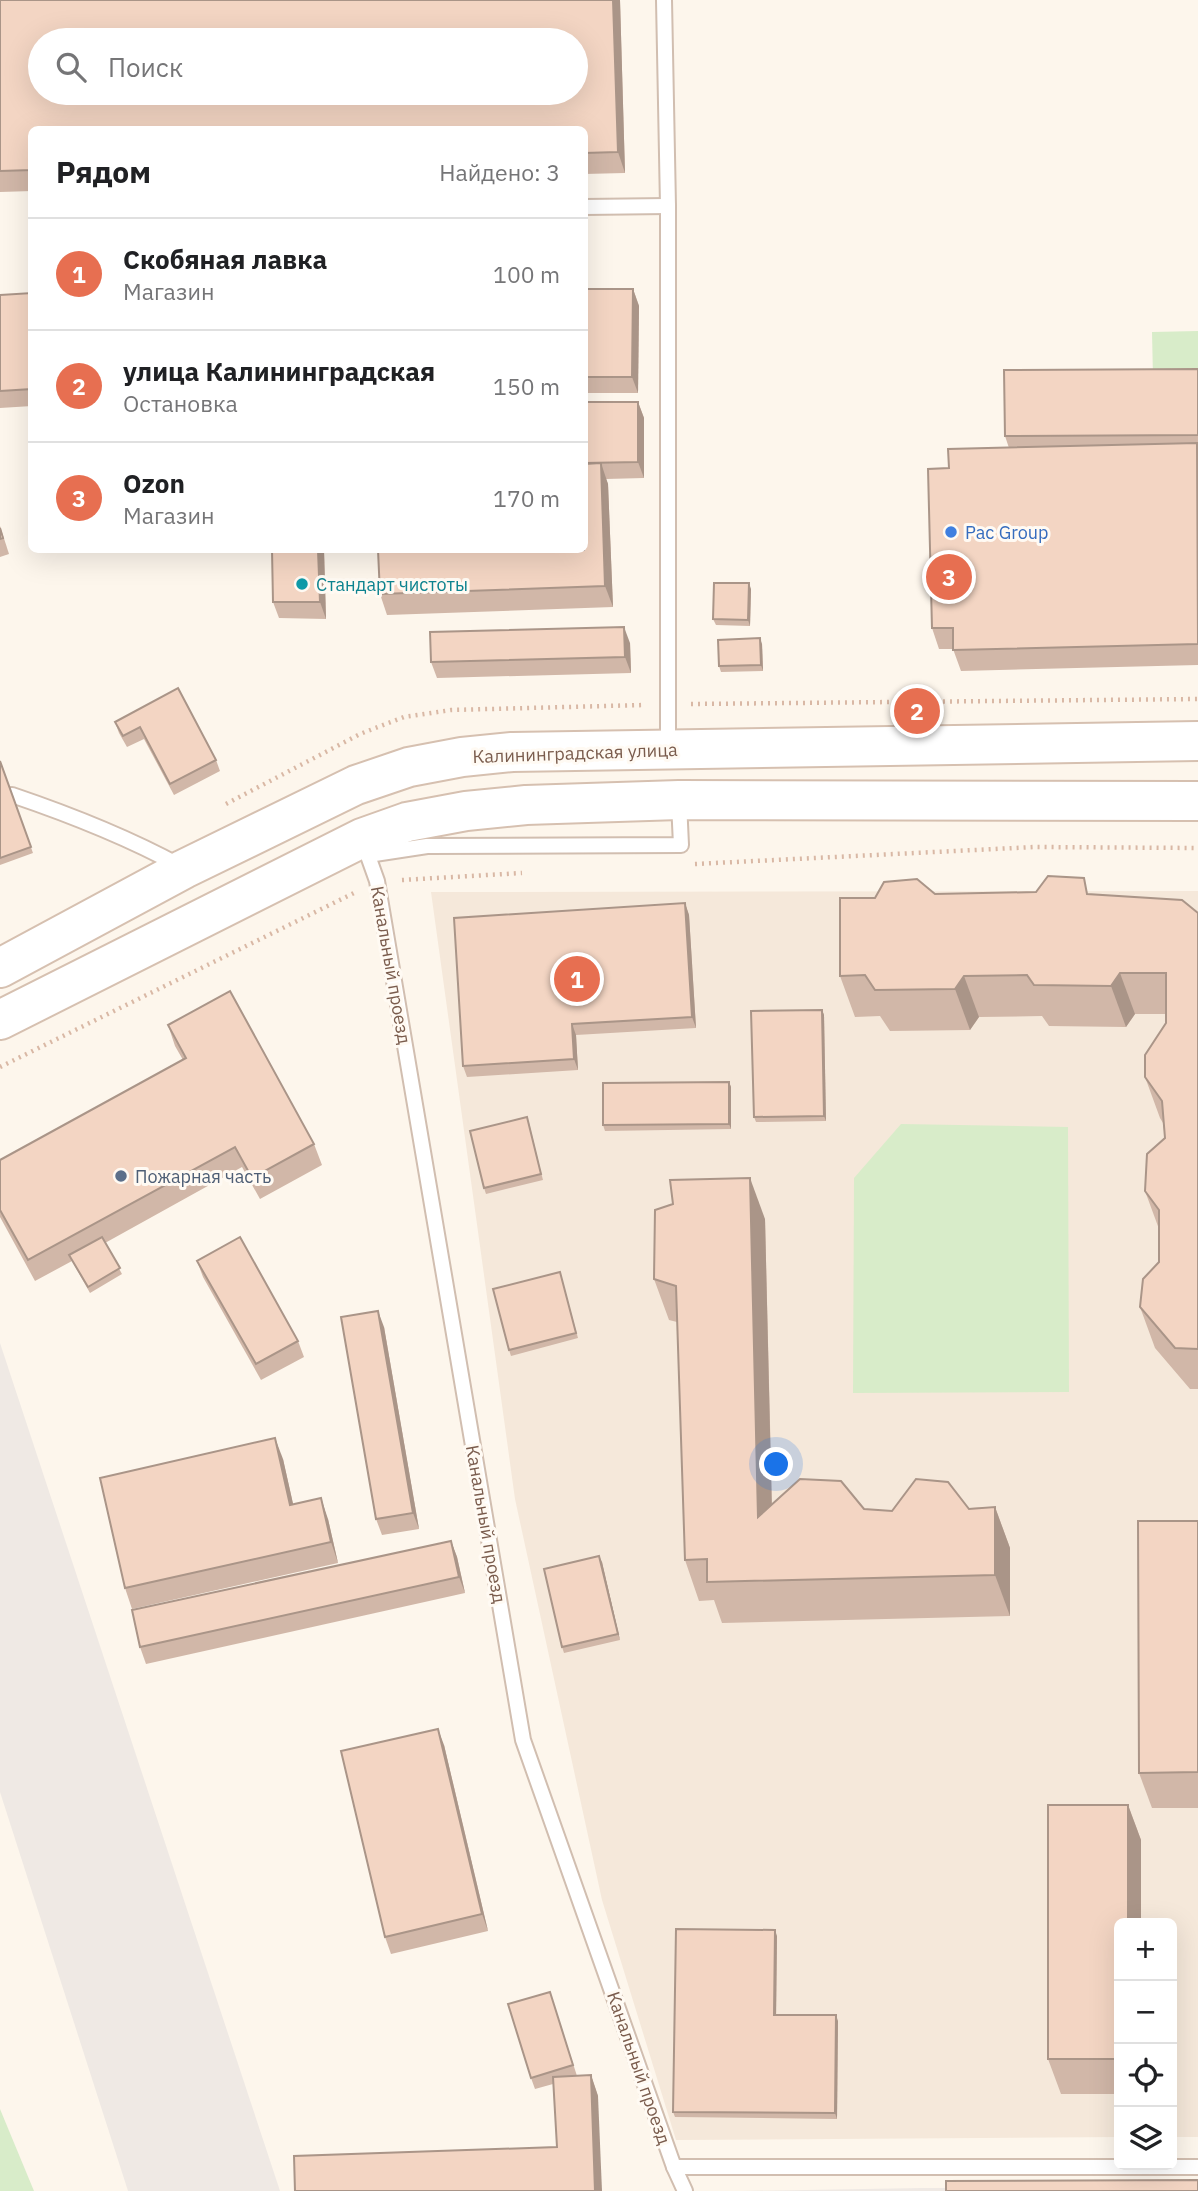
<!DOCTYPE html>
<html lang="ru">
<head>
<meta charset="utf-8">
<style>
	body { margin:0; font-family:"IBM Plex Sans",sans-serif; background:#f6f6f6; color:#202124 }
	.controls { position:absolute; right:21px; bottom:21px; display:grid; overflow:hidden; border-radius:10px; box-shadow:0 7px 28px #0002 }
	.controls button { width:63px; height:63px; display:grid; place-items:center; padding:0; border:0; border-bottom:2px solid #e0e0e0; background:#fff; color:#202124; font:35px sans-serif }
	.you { position:absolute; left:777px; top:1465px; width:24px; height:24px; margin:-18px; border:5px solid #fff; border-radius:50%; background:#1a73e8; box-shadow:0 0 0 10px #1a73e833 }
	.badge { display:grid; place-items:center; width:46px; height:46px; border-radius:50%; background:#e76f51; color:#fff; font-size:23px; font-weight:700 }
	.pin { position:absolute; translate:-50% -50%; border:4px solid #fff; box-shadow:0 2px 7px #0006 }
	.list { margin:0; padding:0; list-style:none }
	h2 { display:flex; justify-content:space-between; align-items:center; height:91px; margin:0; padding:0 28px; font-size:30px }
	h2 small { font-size:23px; font-weight:400; color:#757577 }
	.list li { display:grid; grid-template-columns:46px 1fr auto; gap:21px; align-items:center; box-sizing:border-box; height:112px; padding:0 28px; border-top:2px solid #e0e0e0 }
	.list b { display:block; font-size:26px; white-space:nowrap }
	.list p { margin:0; font-size:23px; white-space:nowrap; color:#757577 }
	.list em { font-size:23px; font-style:normal; color:#757577 }
	.icon { flex:none; width:38px; height:38px; fill:none; stroke:currentColor; stroke-width:2; stroke-linecap:round; stroke-linejoin:round }
	.map { position:relative; flex:none; width:1198px; height:2191px; overflow:hidden }
	.search { position:absolute; background:#fff; box-shadow:0 7px 28px #0002; left:28px; top:28px; width:560px; height:77px; display:flex; align-items:center; gap:18px; box-sizing:border-box; padding:0 24px; border-radius:38px; color:#757577; font-size:26px }
	.panel { position:absolute; background:#fff; box-shadow:0 7px 28px #0002; left:28px; top:126px; width:560px; height:427px; border-radius:10px }
	.map>svg:first-child { display:block }
</style>
</head>
<body>
<div class="map">
<svg width="1198" height="2191" viewBox="0 0 1198 2191">
	<rect width="100%" height="100%" fill="#fdf6ec"/>
	<!-- residential -->
	<polygon fill="#f5e8da" points="1198,891 1198,2137 1172,2137 1172,1923 1119,1923 1119,2137 676,2140 602,1900 515,1499 431,892"/>
	<!-- industrial -->
	<g fill="#efe9e4">
		<polygon points="0,1343 280,2191 128,2191 0,1792"/>
		<polygon points="1198,2187 1198,2191 741,2191 922,2188"/>
	</g>
	<!-- green -->
	<g fill="#d8ecc9">
		<polygon points="1198,331 1198,377 1153,378 1152,332"/>
		<polygon points="901,1124 1068,1127 1069,1392 853,1393 854,1178"/>
		<polygon points="0,2109 34,2191 0,2191"/>
	</g>
	<g fill="none" stroke-linecap="round" stroke-linejoin="round">
		<defs>
			<g id="service">
				<polyline points="664,0 668,206 668,747"/>
				<polyline points="584,207 668,206"/>
				<path d="M 12,795 C 71,815 125,836 180,866"/>
				<polyline points="362,839 377,881 523,1740 674,2167 685,2191"/>
				<polyline points="368,855 427,846 681,845 679,802"/>
				<polyline points="674,2167 1198,2167"/>
			</g>
			<g id="secondary">
				<polyline points="0,968 184,869 356,785 409,767 462,757 512,752 1198,741"/>
				<polyline points="0,1020 362,838 407,822 466,811 526,805 679,800 1198,801"/>
			</g>
		</defs>
		<!-- service casing -->
		<use href="#service" stroke="#d1beb0" stroke-width="18"/>
		<!-- secondary casing -->
		<use href="#secondary" stroke="#d6c0b0" stroke-width="42"/>
		<!-- path -->
		<g stroke="#d9b8a5" stroke-width="4.5" stroke-dasharray="2 5" stroke-linecap="butt">
			<polyline points="691,704 1198,699"/>
			<polyline points="226,804 360,734 404,717 451,710 644,705"/>
			<polyline points="695,864 1035,847 1198,848"/>
			<polyline points="402,880 522,873"/>
			<polyline points="0,1067 354,893"/>
		</g>
		<!-- service -->
		<use href="#service" stroke="#fff" stroke-width="14"/>
		<!-- secondary -->
		<use href="#secondary" stroke="#fff" stroke-width="38"/>
	</g>
	<!-- wall -->
	<g fill="#d1b7a8">
		<polygon points="0,0 620,0 625,173 584,174 584,130 32,130 32,191 0,192"/>
		<polygon points="584,289 633,289 639,306 638,393 584,393"/>
		<polygon points="32,293 32,406 0,408 0,295"/>
		<polygon points="1198,369 1198,665 961,671 953,649 939,649 932,628 949,468 1009,448 1005,436"/>
		<polygon points="584,402 638,402 644,418 644,478 606,479 608,484 613,607 387,615 380,594 584,550"/>
		<polygon points="0,526 9,554 0,557"/>
		<polygon points="324,550 326,619 279,618 273,602"/>
		<polygon points="751,589 750,626 716,625 713,619"/>
		<polygon points="630,643 631,673 437,678 431,662"/>
		<polygon points="762,644 763,671 721,672 719,666"/>
		<polygon points="178,688 216,760 220,771 174,795 144,739 127,747 119,733 115,722"/>
		<polygon points="0,761 33,853 0,865"/>
		<polygon points="935,894 1090,895 1198,913 1198,1389 1190,1389 1155,1348 1140,1307 1159,1262 1159,1229 1145,1191 1165,1138 1163,1123 1160,1118 1145,1077 1166,1023 1166,1014 1135,1014 1126,1027 1049,1026 1042,1016 979,1017 970,1030 890,1031 880,1016 855,1017 840,976 875,898"/>
		<polygon points="685,903 689,915 696,1028 576,1035 578,1070 467,1077 463,1066"/>
		<polygon points="822,1010 824,1015 826,1121 756,1122 754,1117"/>
		<polygon points="168,1025 314,1144 322,1165 260,1199 242,1167 105,1243 122,1274 90,1293 72,1261 35,1281 0,1217 0,1160 183,1060 175,1046"/>
		<polygon points="729,1082 731,1087 731,1129 605,1131 603,1125"/>
		<polygon points="529,1123 543,1180 486,1194 484,1188"/>
		<polygon points="765,1219 772,1505 864,1509 892,1511 995,1507 1010,1548 1010,1616 722,1623 714,1600 699,1601 685,1560 677,1322 669,1320 654,1279"/>
		<polygon points="197,1261 298,1341 304,1357 261,1380 203,1277"/>
		<polygon points="560,1272 578,1338 511,1356 509,1350"/>
		<polygon points="384,1327 419,1529 382,1535 376,1519"/>
		<polygon points="283,1459 293,1504 328,1519 338,1563 132,1609 125,1588"/>
		<polygon points="1198,1521 1198,1808 1152,1808 1139,1773"/>
		<polygon points="451,1541 457,1557 465,1593 146,1664 140,1647"/>
		<polygon points="602,1562 620,1640 564,1653 562,1647"/>
		<polygon points="444,1745 488,1931 391,1954 385,1937"/>
		<polygon points="1128,1805 1141,1840 1141,1923 1119,1923 1119,2094 1061,2094 1048,2059"/>
		<polygon points="777,1936 776,2015 838,2021 837,2119 675,2117 673,2112"/>
		<polygon points="550,1992 577,2076 591,2075 598,2096 557,2147 553,2084 535,2089 531,2078"/>
	</g>
	<!-- shaded-wall -->
	<g fill="#aa9588">
		<polygon points="613,0 620,0 625,173 618,152"/>
		<polygon points="633,289 639,306 638,393 632,377"/>
		<polygon points="638,402 644,418 644,478 638,462"/>
		<polygon points="601,463 608,484 613,607 605,586"/>
		<polygon points="318,550 324,550 326,619 320,602"/>
		<polygon points="749,583 751,589 750,626 748,620"/>
		<polygon points="624,627 630,643 631,673 625,657"/>
		<polygon points="760,638 762,644 763,671 761,665"/>
		<polygon points="685,903 689,915 696,1028 692,1017"/>
		<polygon points="1120,973 1135,1014 1126,1027 1111,986"/>
		<polygon points="964,976 979,1017 970,1030 955,989"/>
		<polygon points="822,1010 824,1015 826,1121 824,1116"/>
		<polygon points="572,1024 576,1035 578,1070 574,1059"/>
		<polygon points="729,1082 731,1087 731,1129 729,1124"/>
		<polygon points="750,1178 765,1219 773,1558 758,1517"/>
		<polygon points="378,1311 384,1327 419,1529 413,1513"/>
		<polygon points="275,1438 283,1459 298,1526 290,1505"/>
		<polygon points="321,1498 328,1519 338,1563 331,1542"/>
		<polygon points="995,1507 1010,1548 1010,1616 995,1575"/>
		<polygon points="451,1541 457,1557 465,1593 459,1577"/>
		<polygon points="599,1556 602,1562 620,1640 618,1634"/>
		<polygon points="438,1729 444,1745 488,1931 482,1914"/>
		<polygon points="1128,1805 1141,1840 1141,1923 1128,1923"/>
		<polygon points="775,1930 777,1936 776,2020 774,2015"/>
		<polygon points="836,2015 838,2021 837,2119 835,2113"/>
		<polygon points="591,2075 598,2096 602,2191 595,2191"/>
	</g>
	<!-- building -->
	<g fill="#f3d5c3" stroke="#aa9588" stroke-width="2" fill-rule="evenodd">
		<path d="M 0,0 L 613,0 L 618,152 L 584,153 L 584,130 L 32,130 L 32,170 L 0,171 ZM 40,40 L 576,40 L 576,93 L 40,93 Z"/>
		<polygon points="584,289 633,289 632,377 584,377"/>
		<polygon points="32,293 32,389 0,391 0,295"/>
		<polygon points="1198,369 1198,435 1005,436 1004,370"/>
		<polygon points="584,402 638,402 638,462 584,463"/>
		<polygon points="1197,443 1198,644 953,650 953,628 932,628 928,469 949,468 948,449"/>
		<polygon points="601,463 605,586 380,594 378,550 584,550 584,464"/>
		<polygon points="0,528 3,538 0,539"/>
		<polygon points="272,550 318,550 320,602 273,602"/>
		<polygon points="714,583 749,583 748,620 713,619"/>
		<polygon points="624,627 625,657 431,662 430,632"/>
		<polygon points="760,638 761,665 719,666 718,640"/>
		<polygon points="178,688 216,760 170,784 140,727 123,736 115,722"/>
		<polygon points="0,761 31,847 0,858"/>
		<polygon points="1048,876 1084,878 1087,894 1182,900 1198,913 1198,1349 1175,1348 1140,1307 1143,1279 1159,1262 1159,1210 1145,1191 1147,1154 1165,1138 1162,1101 1145,1077 1145,1055 1166,1023 1166,973 1120,973 1111,986 1034,985 1027,975 964,976 955,989 875,990 865,975 840,976 840,898 875,898 884,882 917,879 935,894 1036,892"/>
		<polygon points="685,903 692,1017 572,1024 574,1059 463,1066 454,918"/>
		<polygon points="230,991 314,1144 252,1178 235,1147 28,1260 0,1210 0,1160 186,1058 168,1025"/>
		<polygon points="822,1010 824,1116 754,1117 751,1011"/>
		<polygon points="729,1082 729,1124 603,1125 603,1083"/>
		<polygon points="527,1117 541,1174 484,1188 470,1131"/>
		<polygon points="750,1178 758,1517 800,1479 841,1481 864,1509 892,1511 916,1479 948,1482 969,1509 995,1507 995,1575 707,1582 707,1559 685,1560 676,1286 654,1279 655,1210 673,1204 670,1180"/>
		<polygon points="102,1237 120,1268 88,1287 69,1255"/>
		<polygon points="240,1237 298,1341 256,1364 197,1261"/>
		<polygon points="560,1272 576,1333 509,1350 493,1289"/>
		<polygon points="378,1311 413,1513 376,1519 341,1317"/>
		<polygon points="275,1438 290,1505 321,1498 331,1542 125,1588 100,1478"/>
		<polygon points="1138,1521 1198,1521 1198,1772 1139,1773"/>
		<polygon points="451,1541 459,1577 140,1647 132,1610"/>
		<polygon points="599,1556 618,1634 562,1647 544,1569"/>
		<polygon points="438,1729 482,1914 385,1937 341,1751"/>
		<polygon points="1048,1805 1128,1805 1128,1923 1119,1923 1119,2059 1048,2059"/>
		<polygon points="676,1929 775,1930 774,2015 836,2015 835,2113 673,2112"/>
		<polygon points="550,1992 573,2065 531,2078 508,2004"/>
		<polygon points="591,2075 595,2191 295,2191 294,2156 557,2147 553,2077"/>
		<polygon points="1198,2180 1198,2191 946,2191 946,2181"/>
	</g>
	<!-- markers -->
	<circle fill="#3f7fe0" stroke="#fffaf3" stroke-width="2.5" cx="951" cy="532" r="7"/>
	<circle fill="#0f9aa8" stroke="#fffaf3" stroke-width="2.5" cx="302" cy="584" r="7"/>
	<circle fill="#5c6f8a" stroke="#fffaf3" stroke-width="2.5" cx="121" cy="1176" r="7"/>
	<g text-anchor="middle" dominant-baseline="central" stroke-width="6" stroke-linejoin="round" paint-order="stroke">
		<!-- shop labels -->
		<g font-size="18" fill="#366cbe" stroke="#fffaf3" text-anchor="start">
			<text x="965" y="532">Pac Group</text>
		</g>
		<!-- culture labels -->
		<g font-size="18" fill="#0d838f" stroke="#fffaf3" text-anchor="start">
			<text x="316" y="584">Стандарт чистоты</text>
		</g>
		<!-- street labels -->
		<g font-size="18" fill="#7a5c4d" stroke="#fffaf3">
			<text transform="translate(575 753) rotate(-2)">Калининградская улица</text>
			<text transform="translate(391 965) rotate(80)">Канальный проезд</text>
			<text transform="translate(486 1524) rotate(80)">Канальный проезд</text>
			<text transform="translate(639 2068) rotate(71)">Канальный проезд</text>
		</g>
		<!-- service labels -->
		<g font-size="18" fill="#4e5e75" stroke="#fffaf3" text-anchor="start">
			<text x="135" y="1176">Пожарная часть</text>
		</g>
	</g>
</svg>
<div class="controls">
<button>+</button>
<button>−</button>
<button><svg class="icon" aria-label="locate" viewBox="0 0 24 24"><circle cx="12" cy="12" r="6"/><path d="M12 2v4M12 18v4M2 12h4M18 12h4"/></svg></button>
<button><svg class="icon" aria-label="layers" viewBox="0 0 24 24"><path d="M12 4l9 5-9 5-9-5zM3 14l9 5 9-5"/></svg></button>
</div>
<div class="you"></div>
<div class="pin badge" style="left:577px;top:979px">1</div>
<div class="pin badge" style="left:917px;top:711px">2</div>
<div class="pin badge" style="left:949px;top:577px">3</div>
<div class="search"><svg class="icon" aria-label="search" viewBox="0 0 24 24"><circle cx="10" cy="10" r="6"/><path d="M15 15l6 6"/></svg>Поиск</div>
<section class="panel">
<h2>Рядом<small>Найдено: 3</small></h2>
<ul class="list">
<li><span class="badge">1</span><div><b>Скобяная лавка</b><p>Магазин</p></div><em>100 m</em></li>
<li><span class="badge">2</span><div><b>улица Калининградская</b><p>Остановка</p></div><em>150 m</em></li>
<li><span class="badge">3</span><div><b>Ozon</b><p>Магазин</p></div><em>170 m</em></li>
</ul>
</section>
</div>
</body>
</html>
